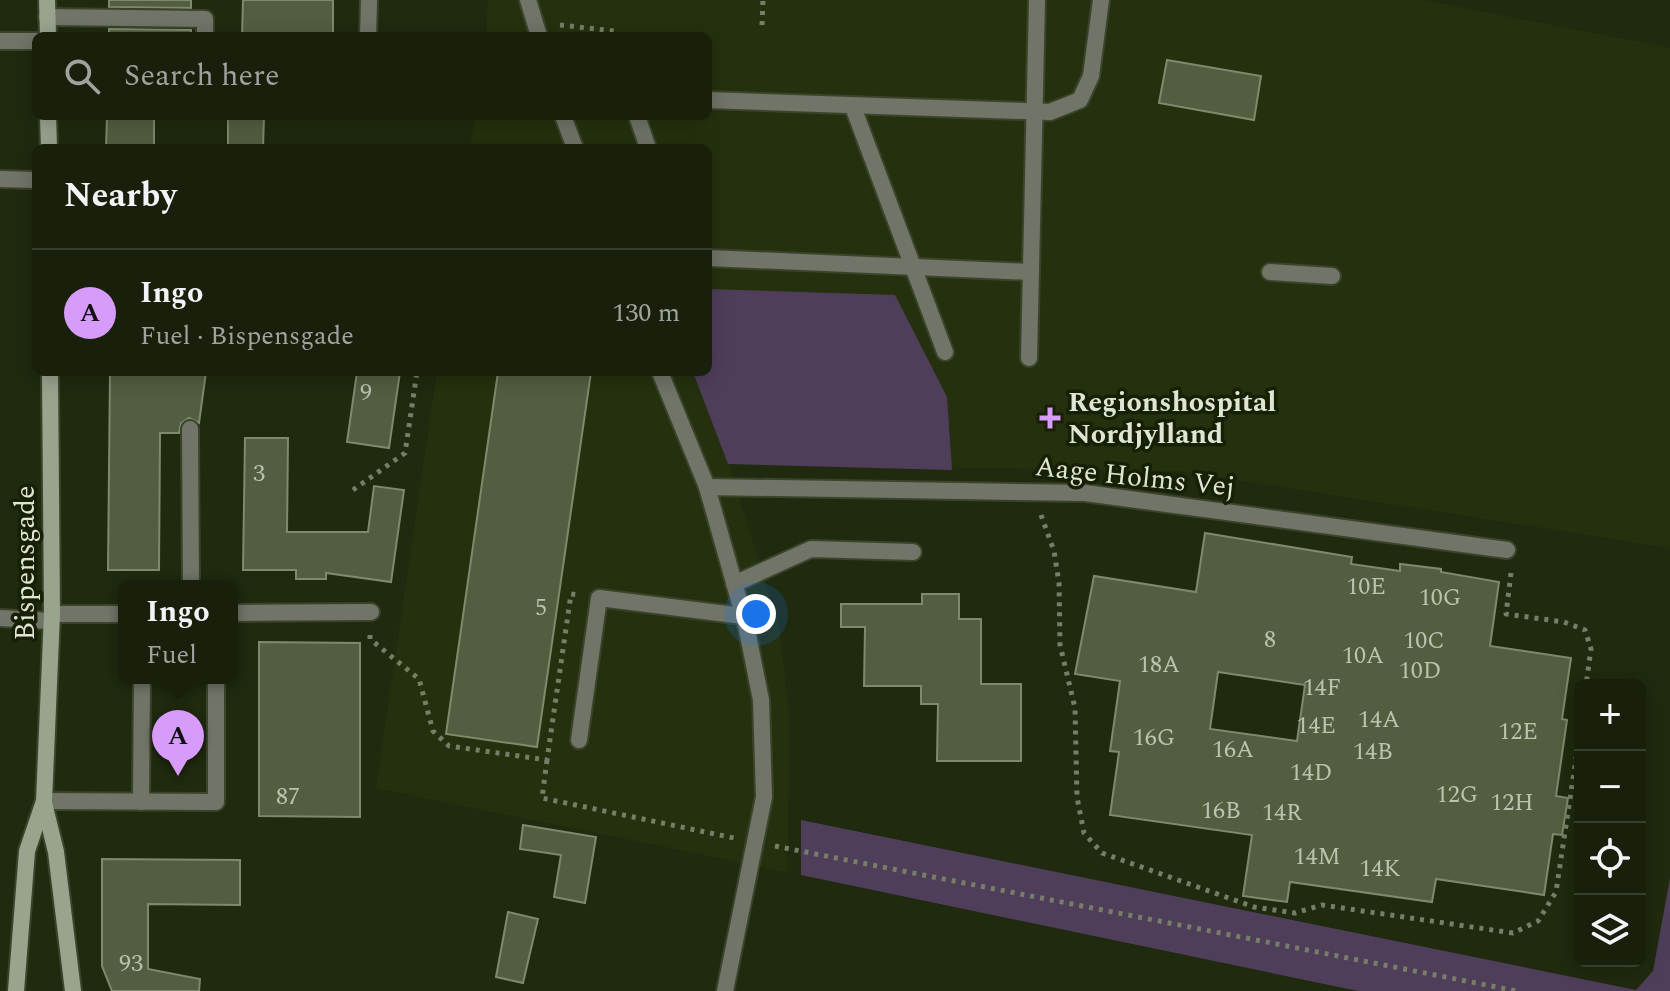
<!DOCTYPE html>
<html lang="en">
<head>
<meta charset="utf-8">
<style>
	body { margin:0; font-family:Spectral,serif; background:#212814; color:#f1f3f6 }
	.controls { position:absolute; right:24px; bottom:24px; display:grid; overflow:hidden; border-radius:12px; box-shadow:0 4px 20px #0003 }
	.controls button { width:72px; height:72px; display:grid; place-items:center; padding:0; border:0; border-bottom:2px solid #363e2c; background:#18200b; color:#f1f3f6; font:40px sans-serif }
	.you { position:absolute; left:756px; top:614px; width:28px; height:28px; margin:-20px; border:6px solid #fff; border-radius:50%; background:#1a73e8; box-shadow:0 0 0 12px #1a73e833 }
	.badge { display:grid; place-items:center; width:52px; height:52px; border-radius:50%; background:#d79bf9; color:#111; font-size:26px; font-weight:700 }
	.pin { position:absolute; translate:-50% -66px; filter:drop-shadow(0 2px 4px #0008) }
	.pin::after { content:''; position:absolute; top:42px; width:28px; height:24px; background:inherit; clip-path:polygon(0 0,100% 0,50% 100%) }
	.popup { position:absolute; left:118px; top:580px; width:120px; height:104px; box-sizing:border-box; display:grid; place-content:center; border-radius:12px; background:#18200b; filter:drop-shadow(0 2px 6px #0005); font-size:26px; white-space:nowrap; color:#9fa39d }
	.popup b { font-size:30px; color:#f1f3f6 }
	.popup::after { content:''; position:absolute; left:50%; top:100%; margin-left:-16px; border:16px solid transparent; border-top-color:#18200b }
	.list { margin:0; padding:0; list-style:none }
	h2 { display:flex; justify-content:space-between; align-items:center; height:104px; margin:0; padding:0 32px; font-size:34px }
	h2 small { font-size:26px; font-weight:400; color:#9fa39d }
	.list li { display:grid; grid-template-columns:52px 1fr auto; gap:24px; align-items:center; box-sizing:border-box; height:128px; padding:0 32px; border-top:2px solid #363e2c }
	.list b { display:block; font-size:30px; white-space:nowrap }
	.list p { margin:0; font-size:26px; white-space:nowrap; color:#9fa39d }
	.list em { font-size:26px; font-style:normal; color:#9fa39d }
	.icon { flex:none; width:44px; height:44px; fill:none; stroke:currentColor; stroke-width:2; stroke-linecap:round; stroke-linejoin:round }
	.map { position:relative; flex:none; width:1670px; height:991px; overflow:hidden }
	.search { position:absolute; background:#18200b; box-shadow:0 4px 20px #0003; left:32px; top:32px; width:680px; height:88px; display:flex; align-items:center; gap:20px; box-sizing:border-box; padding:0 28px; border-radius:12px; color:#9fa39d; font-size:30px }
	.panel { position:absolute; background:#18200b; box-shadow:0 4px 20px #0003; left:32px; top:144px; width:680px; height:232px; border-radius:12px }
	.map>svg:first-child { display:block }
</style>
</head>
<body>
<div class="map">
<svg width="1670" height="991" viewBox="0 0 1670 991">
	<rect width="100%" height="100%" fill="#202a0f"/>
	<!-- built -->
	<polygon fill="#25310e" points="488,0 1424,0 1670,48 1670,548 1180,471 729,464 779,628 790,720 787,872 376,788 437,372 708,372 708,148 470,148 475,116 708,116 708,36 486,36"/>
	<!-- green -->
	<g fill="#4f3e5a">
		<polygon points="708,289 895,295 947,397 952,470 728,464 693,372 708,372"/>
		<polygon points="801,820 1636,990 1653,971 1670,878 1670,991 1358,991 801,875"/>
	</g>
	<!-- building -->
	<g fill="#535e41" stroke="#7e8a6c" stroke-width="2" fill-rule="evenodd">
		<polygon points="109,0 191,0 191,8 109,7"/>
		<polygon points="243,0 333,0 333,36 242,36"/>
		<polygon points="109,29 191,30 191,36 109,36"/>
		<polygon points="1167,60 1261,76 1254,120 1159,103"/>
		<polygon points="107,116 154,116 154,148 106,148"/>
		<polygon points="228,116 264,116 263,148 228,148"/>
		<polygon points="110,372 206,372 199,423 189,418 181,423 179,433 160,433 159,570 108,570"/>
		<polygon points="357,372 400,372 389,448 347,442"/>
		<polygon points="498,372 591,372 537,747 446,734"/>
		<polygon points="245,438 288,438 287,532 368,532 374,486 404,490 391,582 326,573 326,579 296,579 296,570 243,570"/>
		<path d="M 1205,533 L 1352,557 L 1351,564 L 1400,571 L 1400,564 L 1441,569 L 1441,572 L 1499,582 L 1490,646 L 1571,658 L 1562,719 L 1567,720 L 1556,796 L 1568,798 L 1562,835 L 1553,834 L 1544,895 L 1436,879 L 1432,902 L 1290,882 L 1287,902 L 1243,896 L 1252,835 L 1110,815 L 1119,752 L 1110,751 L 1120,681 L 1075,674 L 1094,576 L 1196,592 ZM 1218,672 L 1305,685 L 1297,741 L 1210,729 Z"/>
		<polygon points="922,594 959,594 959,619 981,619 981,684 1021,684 1021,761 937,761 938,704 921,704 921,686 864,686 865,627 841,627 841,604 922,604"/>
		<polygon points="259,642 360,643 360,817 259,816"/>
		<polygon points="523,825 596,837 585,903 554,897 561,855 520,849"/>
		<polygon points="102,859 240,860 240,905 148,904 148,969 200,979 199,991 112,991 102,966"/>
		<polygon points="508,912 538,919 523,983 496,977"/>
	</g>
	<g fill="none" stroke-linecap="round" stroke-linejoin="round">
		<defs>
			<g id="lane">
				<polyline points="47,17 205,19 205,36"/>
				<polyline points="368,36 369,0"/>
				<polyline points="0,41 36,41"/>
				<polyline points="708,100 1050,112 1080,100 1091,76 1101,0"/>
				<polyline points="853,107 945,352"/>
				<polyline points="637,116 648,148"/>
				<polyline points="0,179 36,180"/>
				<polyline points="708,258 1031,272"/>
				<polyline points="1270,272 1332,276"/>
				<polyline points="1029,358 1037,0"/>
				<polyline points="190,429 191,586"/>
				<polyline points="734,584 811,549 913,552"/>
				<polyline points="0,618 51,621"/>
				<polyline points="579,740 599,598 743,616"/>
				<polyline points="44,801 216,802 216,678"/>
				<polyline points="141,802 142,678"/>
			</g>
			<g id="street">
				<polyline points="528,0 539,36"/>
				<polyline points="563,116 575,148"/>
				<polyline points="660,372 707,487 746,625 761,700 764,797 725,991"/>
				<polyline points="707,487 1085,493 1507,550"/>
				<polyline points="232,613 371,612"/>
				<polyline points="52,614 124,614"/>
			</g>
			<g id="secondary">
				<polyline points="47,0 48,36"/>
				<polyline points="48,116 49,148"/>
				<polyline points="44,803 56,852 73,991"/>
				<polyline points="16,991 27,851 44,801 52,614 50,372"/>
			</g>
		</defs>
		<!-- lane casing -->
		<use href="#lane" stroke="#3b442b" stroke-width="20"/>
		<!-- street casing -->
		<use href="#street" stroke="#3b442b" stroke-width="20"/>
		<!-- secondary casing -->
		<use href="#secondary" stroke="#3b442b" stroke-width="20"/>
		<!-- path -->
		<g stroke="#767e68" stroke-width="5" stroke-dasharray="4 6" stroke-linecap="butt">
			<polyline points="560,25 614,31"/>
			<polyline points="762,25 763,0"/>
			<polyline points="353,490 405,453 417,372"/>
			<polyline points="1041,515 1054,551 1059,583 1060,645 1075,708 1077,797 1084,833 1102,853 1254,907 1295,913 1322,905 1513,933 1538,921 1556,892 1580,732"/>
			<polyline points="1511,573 1506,614 1564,622 1585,630 1591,649 1586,685"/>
			<polyline points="370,635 370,639 419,679 433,731 449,746 547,760 571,594 579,595"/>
			<polyline points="547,760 542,798 734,838"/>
			<polyline points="775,846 1517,991"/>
		</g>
		<!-- lane -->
		<use href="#lane" stroke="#707568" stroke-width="16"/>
		<!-- street -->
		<use href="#street" stroke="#707568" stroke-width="16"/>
		<!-- secondary -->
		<use href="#secondary" stroke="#9aa38e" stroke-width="16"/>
	</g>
	<!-- markers -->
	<path fill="#d79bf9" stroke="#172005" stroke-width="3" d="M1046 406h8v8h8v8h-8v8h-8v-8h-8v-8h8z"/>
	<g text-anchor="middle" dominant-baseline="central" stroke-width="7" stroke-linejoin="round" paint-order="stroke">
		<!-- number labels -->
		<g font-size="24" fill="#bbc3af">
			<text x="366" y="393">9</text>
			<text x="259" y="474">3</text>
			<text x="1366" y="587">10E</text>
			<text x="1440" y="598">10G</text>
			<text x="541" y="608">5</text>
			<text x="1270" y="640">8</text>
			<text x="1424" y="641">10C</text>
			<text x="1363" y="656">10A</text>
			<text x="1159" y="665">18A</text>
			<text x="1420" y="671">10D</text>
			<text x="1322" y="688">14F</text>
			<text x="1379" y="720">14A</text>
			<text x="1316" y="726">14E</text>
			<text x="1518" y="732">12E</text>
			<text x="1154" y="738">16G</text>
			<text x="1233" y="750">16A</text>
			<text x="1373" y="752">14B</text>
			<text x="1311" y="773">14D</text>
			<text x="1457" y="795">12G</text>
			<text x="288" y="797">87</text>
			<text x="1512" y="803">12H</text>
			<text x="1221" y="811">16B</text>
			<text x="1282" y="813">14R</text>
			<text x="1317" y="857">14M</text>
			<text x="1380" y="869">14K</text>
			<text x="131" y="964">93</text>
		</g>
		<!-- poi labels -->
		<g font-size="28" font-weight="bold" fill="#dee5d4" stroke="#172005" text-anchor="start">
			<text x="1068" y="402">Regionshospital<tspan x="1068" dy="32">Nordjylland</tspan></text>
		</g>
		<!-- street labels -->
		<g font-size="28" fill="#dee5d4" stroke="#172005">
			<text transform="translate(1135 477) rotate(6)">Aage Holms Vej</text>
			<text transform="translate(25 563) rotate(-90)">Bispensgade</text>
		</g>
	</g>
</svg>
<div class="controls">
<button>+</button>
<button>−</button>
<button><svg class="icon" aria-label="locate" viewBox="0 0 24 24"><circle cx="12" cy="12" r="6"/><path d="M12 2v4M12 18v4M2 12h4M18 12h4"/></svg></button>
<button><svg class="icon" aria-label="layers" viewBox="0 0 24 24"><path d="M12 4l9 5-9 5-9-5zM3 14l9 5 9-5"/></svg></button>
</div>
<div class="you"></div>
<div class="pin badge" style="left:178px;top:776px">A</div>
<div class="popup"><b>Ingo</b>Fuel</div>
<div class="search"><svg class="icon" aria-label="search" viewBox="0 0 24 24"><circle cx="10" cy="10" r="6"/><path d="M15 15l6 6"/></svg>Search here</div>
<section class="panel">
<h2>Nearby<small></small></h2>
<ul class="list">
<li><span class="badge">A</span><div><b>Ingo</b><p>Fuel · Bispensgade</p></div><em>130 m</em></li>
</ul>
</section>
</div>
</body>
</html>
